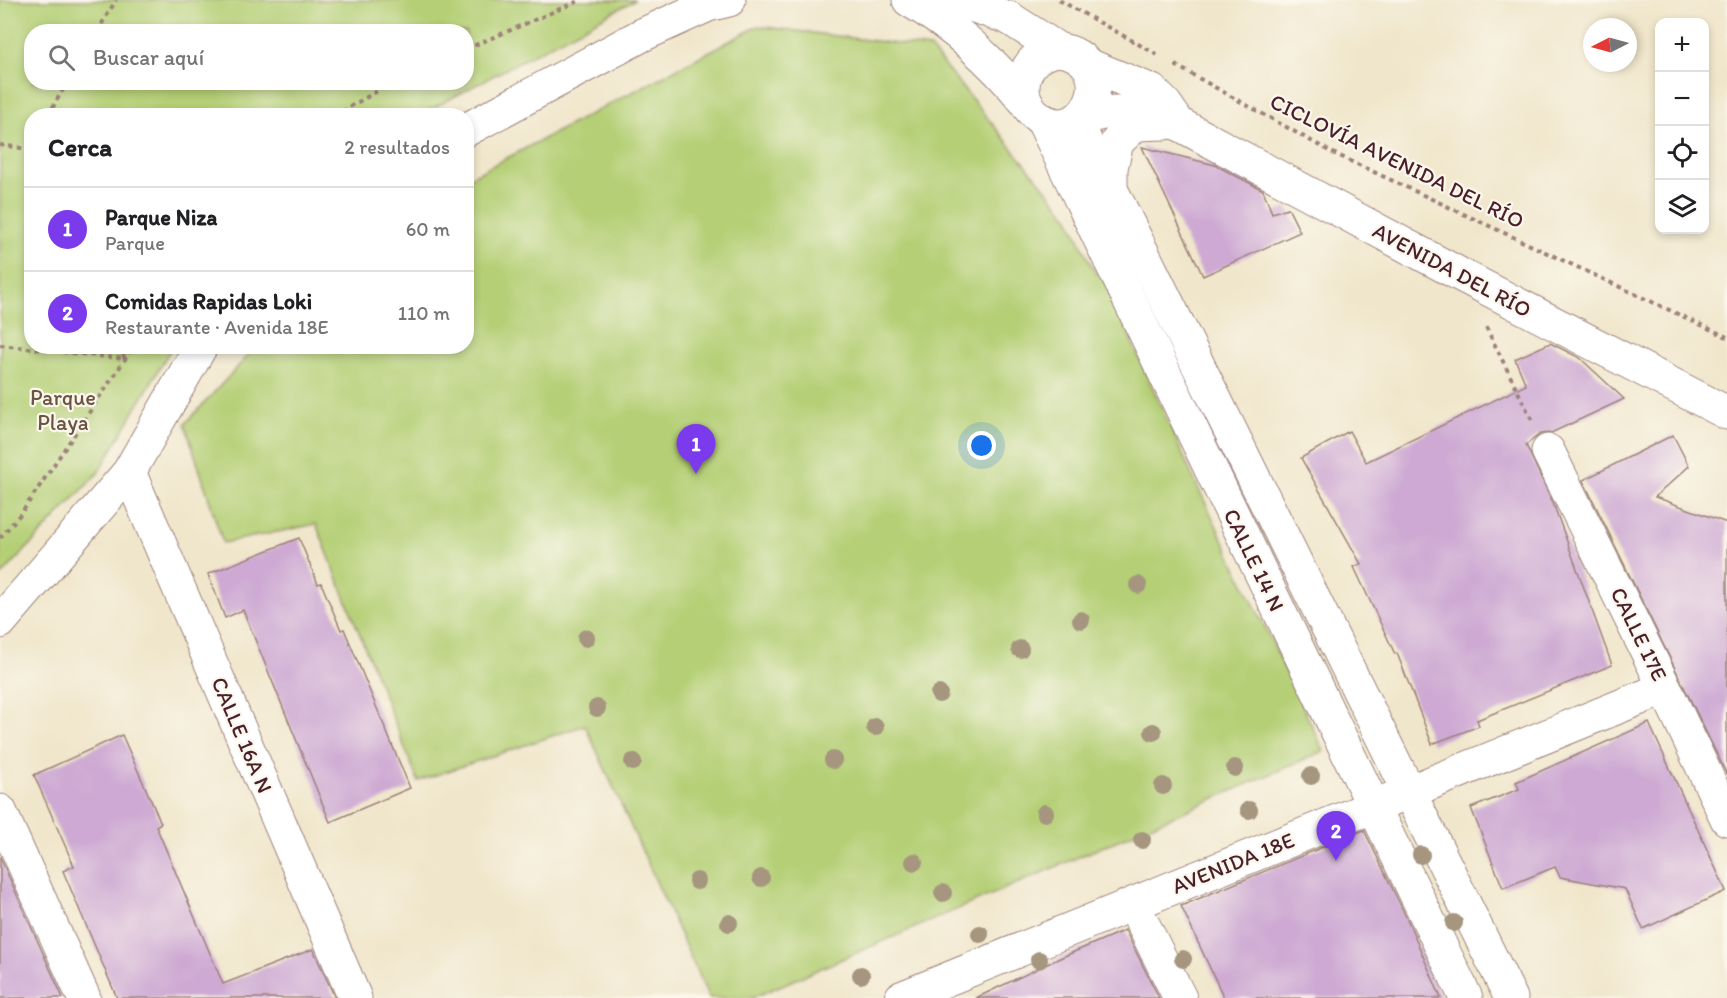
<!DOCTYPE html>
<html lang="es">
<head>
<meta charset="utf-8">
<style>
	body { margin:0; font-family:Itim,sans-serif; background:#f6f6f6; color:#202124 }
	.controls { position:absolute; right:18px; top:18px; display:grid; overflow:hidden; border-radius:12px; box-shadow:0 3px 9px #0003 }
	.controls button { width:54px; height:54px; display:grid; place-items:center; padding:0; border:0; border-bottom:2px solid #e0e0e0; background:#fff; color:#202124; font:30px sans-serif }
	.compass { position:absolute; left:1583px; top:18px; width:54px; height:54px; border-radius:50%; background:#fff; box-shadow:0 3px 9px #0003; rotate:264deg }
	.you { position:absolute; left:982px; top:446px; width:21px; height:21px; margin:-15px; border:4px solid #fff; border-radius:50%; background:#1a73e8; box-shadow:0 0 0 9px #1a73e833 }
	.badge { display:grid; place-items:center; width:39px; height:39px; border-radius:50%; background:#7c3aed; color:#fff; font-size:20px; font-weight:700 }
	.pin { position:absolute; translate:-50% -50px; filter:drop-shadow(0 2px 3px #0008) }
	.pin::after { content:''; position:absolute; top:32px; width:21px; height:18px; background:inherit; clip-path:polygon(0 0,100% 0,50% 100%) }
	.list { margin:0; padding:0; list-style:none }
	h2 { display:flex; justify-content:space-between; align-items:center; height:78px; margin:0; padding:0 24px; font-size:26px }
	h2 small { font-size:20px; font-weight:400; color:#757577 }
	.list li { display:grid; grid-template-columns:39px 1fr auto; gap:18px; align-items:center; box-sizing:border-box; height:84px; padding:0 24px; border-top:2px solid #e0e0e0 }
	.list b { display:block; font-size:22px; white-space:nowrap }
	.list p { margin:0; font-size:20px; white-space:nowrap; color:#757577 }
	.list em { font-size:20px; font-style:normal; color:#757577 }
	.icon { flex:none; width:33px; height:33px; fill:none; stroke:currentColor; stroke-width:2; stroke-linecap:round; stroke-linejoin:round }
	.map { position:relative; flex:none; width:1727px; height:998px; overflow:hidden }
	.search { position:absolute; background:#fff; box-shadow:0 3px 9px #0003; left:24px; top:24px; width:450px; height:66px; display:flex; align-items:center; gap:15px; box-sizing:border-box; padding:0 21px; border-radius:24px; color:#757577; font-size:22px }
	.panel { position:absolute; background:#fff; box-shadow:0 3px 9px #0003; left:24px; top:108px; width:450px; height:246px; border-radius:24px }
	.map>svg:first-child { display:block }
</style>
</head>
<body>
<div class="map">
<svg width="1727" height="998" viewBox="0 0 1727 998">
	<rect width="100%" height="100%" fill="#fbf7ec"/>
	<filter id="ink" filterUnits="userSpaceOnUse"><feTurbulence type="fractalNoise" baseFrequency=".0167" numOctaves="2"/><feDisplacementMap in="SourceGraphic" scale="12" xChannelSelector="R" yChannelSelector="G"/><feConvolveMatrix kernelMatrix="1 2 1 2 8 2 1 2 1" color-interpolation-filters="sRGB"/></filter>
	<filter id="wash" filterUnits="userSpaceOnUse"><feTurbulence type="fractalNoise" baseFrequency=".008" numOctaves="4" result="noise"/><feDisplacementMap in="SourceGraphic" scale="24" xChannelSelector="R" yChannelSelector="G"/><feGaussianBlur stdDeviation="1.35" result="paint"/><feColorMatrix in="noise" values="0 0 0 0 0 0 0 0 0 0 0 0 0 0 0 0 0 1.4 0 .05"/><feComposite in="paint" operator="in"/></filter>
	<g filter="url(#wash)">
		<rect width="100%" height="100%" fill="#f0e6cb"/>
		<!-- green -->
		<g fill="#b4cf74" stroke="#7f7750" stroke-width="1.5" fill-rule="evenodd">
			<path d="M 0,0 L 635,0 L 420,115 L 32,116 L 32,346 L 172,347 L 98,473 L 0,577 ZM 32,32 L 466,32 L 466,82 L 32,82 Z"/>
			<polygon points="758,26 930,48 1068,216 1096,274 1100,272 1193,477 1324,751 752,998 709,998 585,725 418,781 316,524 223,543 185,424 256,347 466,346 467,179"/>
		</g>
		<g id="blocks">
			<!-- building -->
			<g fill="#cda9d3">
				<polygon points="1142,147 1215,165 1263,190 1272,213 1288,208 1300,232 1203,276"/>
				<polygon points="1550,343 1580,358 1624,399 1551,433 1540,434 1526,445 1553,503 1612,665 1477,720 1479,726 1432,744 1397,653 1395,654 1354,567 1361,564 1301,458 1349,431 1366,462 1526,385 1515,359"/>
				<polygon points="1673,435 1689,466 1655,497 1727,523 1727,775 1583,480"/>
				<polygon points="299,538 318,584 321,583 341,630 344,629 410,788 330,822 243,610 225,618 208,574"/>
				<polygon points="1649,723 1726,891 1643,929 1625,889 1560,877 1555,867 1503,888 1471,808 1519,789 1516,782"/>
				<polygon points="122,735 161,823 156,826 223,984 313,949 335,998 117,998 63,871 74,866 34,775"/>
				<polygon points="1364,830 1408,921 1441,998 1224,998 1181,906"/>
				<polygon points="0,857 63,998 0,998"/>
				<polygon points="1125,930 1159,998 976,998 1060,958"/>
			</g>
		</g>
	</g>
	<g filter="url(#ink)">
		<use href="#blocks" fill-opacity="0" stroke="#9d827b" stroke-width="1.5"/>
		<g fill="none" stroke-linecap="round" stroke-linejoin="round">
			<defs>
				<g id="minor">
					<polyline points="1043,121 1466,998"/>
					<polyline points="1077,121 1087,145 1111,189 1511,998"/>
					<polyline points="1548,451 1665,688 1727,819"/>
					<polyline points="129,472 355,998"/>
					<polyline points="0,811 84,998"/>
					<polyline points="1133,904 1180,998"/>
					<polyline points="901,998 1665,688"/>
				</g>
				<g id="major">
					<path d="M 909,0 C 954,26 994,63 1027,103"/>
					<polyline points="956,0 1009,18 1059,50"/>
					<path d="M 1059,50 C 1089,53 1103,81 1088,107 C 1063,150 1004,107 1029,67 C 1036,56 1046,51 1059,50 Z"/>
					<polyline points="1088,65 1152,91 1165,104 1179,124"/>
					<path d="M 1077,121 C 1113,105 1142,112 1179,124 L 1461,275 L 1727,413"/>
					<polyline points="466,130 642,35 708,5 729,0"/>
					<polyline points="1111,189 1111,168 1117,142 1136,124 1165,123"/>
					<polyline points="0,622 129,472 201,346"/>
				</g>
			</defs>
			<!-- minor casing -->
			<use href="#minor" stroke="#9d827b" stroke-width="35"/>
			<!-- major casing -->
			<use href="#major" stroke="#9d827b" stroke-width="35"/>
			<!-- path -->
			<g stroke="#9d827b" stroke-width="4" stroke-dasharray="4.5 4.5" stroke-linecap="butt">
				<polyline points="1059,0 1158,55"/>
				<polyline points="97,32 116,0"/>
				<polyline points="466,49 581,0"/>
				<polyline points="1175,65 1331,152 1727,337"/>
				<polyline points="48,116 67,82"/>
				<polyline points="334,116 393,82"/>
				<polyline points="0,145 29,149 32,144"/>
				<polyline points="1486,327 1533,422"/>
				<polyline points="0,345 125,359 119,346"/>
				<polyline points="0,538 22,512 134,346"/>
			</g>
			<!-- minor -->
			<use href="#minor" stroke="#fff" stroke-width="33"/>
			<!-- major -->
			<use href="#major" stroke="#fff" stroke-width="33"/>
		</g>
		<!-- trees -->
		<g fill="#a6967f">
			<circle cx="1138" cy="585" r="9"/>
			<circle cx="1081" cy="620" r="9"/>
			<circle cx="586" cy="638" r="9"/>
			<circle cx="1020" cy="649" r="9"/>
			<circle cx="939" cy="694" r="9"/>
			<circle cx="597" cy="708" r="9"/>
			<circle cx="875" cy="727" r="9"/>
			<circle cx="1153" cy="732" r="9"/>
			<circle cx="833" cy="760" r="9"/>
			<circle cx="633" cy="762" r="9"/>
			<circle cx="1235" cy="768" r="9"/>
			<circle cx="1311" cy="776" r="9"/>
			<circle cx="1163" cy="786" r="9"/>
			<circle cx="1249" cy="810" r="9"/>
			<circle cx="1045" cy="813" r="9"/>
			<circle cx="1142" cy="840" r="9"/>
			<circle cx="1421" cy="855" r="9"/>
			<circle cx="914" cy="862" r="9"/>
			<circle cx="761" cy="878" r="9"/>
			<circle cx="697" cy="881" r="9"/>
			<circle cx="943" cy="893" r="9"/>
			<circle cx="729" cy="923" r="9"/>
			<circle cx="1454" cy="923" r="9"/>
			<circle cx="980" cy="934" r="9"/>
			<circle cx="1183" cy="959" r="9"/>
			<circle cx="1039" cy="960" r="9"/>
			<circle cx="861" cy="975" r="9"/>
		</g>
	</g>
	<g text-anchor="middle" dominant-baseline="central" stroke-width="4.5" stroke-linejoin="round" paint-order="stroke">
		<!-- street labels -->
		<g font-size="22" fill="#4a1f2b" stroke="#fbf7ec">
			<text transform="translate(1397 161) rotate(26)">CICLOVÍA AVENIDA DEL RÍO</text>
			<text transform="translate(1452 270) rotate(28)">AVENIDA DEL RÍO</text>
			<text transform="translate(1254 560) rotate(64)">CALLE 14 N</text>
			<text transform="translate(1639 634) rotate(64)">CALLE 17E</text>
			<text transform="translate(242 735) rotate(67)">CALLE 16A N</text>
			<text transform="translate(1233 863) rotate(-22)">AVENIDA 18E</text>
		</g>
		<!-- park labels -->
		<g font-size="22" fill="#6a5441" stroke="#fbf7ec">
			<text x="63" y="397">Parque<tspan x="63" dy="25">Playa</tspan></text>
		</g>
	</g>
</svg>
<div class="controls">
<button>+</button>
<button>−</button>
<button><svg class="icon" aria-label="locate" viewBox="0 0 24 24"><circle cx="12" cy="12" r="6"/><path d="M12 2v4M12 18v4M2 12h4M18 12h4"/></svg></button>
<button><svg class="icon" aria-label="layers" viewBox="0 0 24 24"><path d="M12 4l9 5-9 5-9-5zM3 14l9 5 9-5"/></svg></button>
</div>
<svg class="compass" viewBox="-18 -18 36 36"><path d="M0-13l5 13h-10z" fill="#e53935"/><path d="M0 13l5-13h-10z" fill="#757577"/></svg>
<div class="you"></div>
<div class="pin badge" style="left:696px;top:474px">1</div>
<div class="pin badge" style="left:1336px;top:861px">2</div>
<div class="search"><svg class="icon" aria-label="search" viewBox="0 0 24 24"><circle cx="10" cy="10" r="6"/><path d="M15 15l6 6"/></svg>Buscar aquí</div>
<section class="panel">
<h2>Cerca<small>2 resultados</small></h2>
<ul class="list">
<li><span class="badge">1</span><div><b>Parque Niza</b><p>Parque</p></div><em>60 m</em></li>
<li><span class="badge">2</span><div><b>Comidas Rapidas Loki</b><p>Restaurante · Avenida 18E</p></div><em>110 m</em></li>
</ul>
</section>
</div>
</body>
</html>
